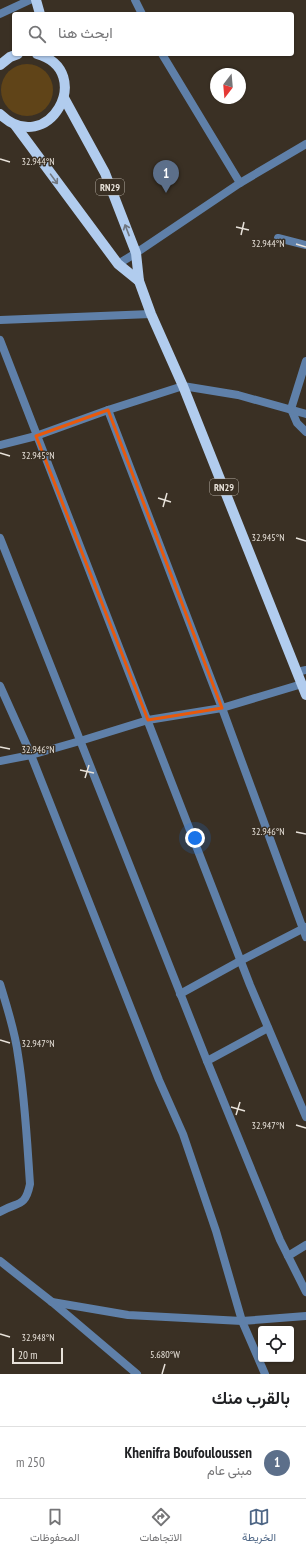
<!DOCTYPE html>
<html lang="ar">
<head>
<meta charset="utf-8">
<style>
	body { margin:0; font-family:"PT Sans Narrow",Vazirmatn,sans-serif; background:#f6f6f6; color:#202124; direction:rtl }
	.controls { position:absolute; right:12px; bottom:12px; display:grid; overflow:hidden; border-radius:4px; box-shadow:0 1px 3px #0004 }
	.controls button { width:36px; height:36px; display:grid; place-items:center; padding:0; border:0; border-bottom:1px solid #e0e0e0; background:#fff; color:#202124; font:20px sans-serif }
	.compass { position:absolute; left:210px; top:68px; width:36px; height:36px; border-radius:50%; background:#fff; box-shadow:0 1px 3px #0004; rotate:196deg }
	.scale { position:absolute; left:12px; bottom:10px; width:51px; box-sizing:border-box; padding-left:4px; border:2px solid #e8e2da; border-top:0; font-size:11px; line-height:14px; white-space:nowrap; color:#e8e2da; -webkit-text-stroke:3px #3a3024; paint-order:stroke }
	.you { position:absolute; left:195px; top:838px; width:14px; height:14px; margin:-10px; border:3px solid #fff; border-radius:50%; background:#1a73e8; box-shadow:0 0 0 6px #1a73e833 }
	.badge { display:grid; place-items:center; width:26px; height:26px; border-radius:50%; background:#4e6685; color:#fff; font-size:13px; font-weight:700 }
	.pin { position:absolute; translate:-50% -33px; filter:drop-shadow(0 1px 2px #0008) }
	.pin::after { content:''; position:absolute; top:21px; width:14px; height:12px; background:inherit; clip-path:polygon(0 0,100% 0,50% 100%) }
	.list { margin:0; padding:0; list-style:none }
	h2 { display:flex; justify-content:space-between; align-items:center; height:52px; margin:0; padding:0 16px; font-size:17px }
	h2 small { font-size:13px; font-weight:400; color:#757577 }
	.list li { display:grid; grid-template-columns:26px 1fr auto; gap:12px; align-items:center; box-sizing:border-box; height:72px; padding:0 16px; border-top:1px solid #e0e0e0 }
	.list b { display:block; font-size:15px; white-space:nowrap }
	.list p { margin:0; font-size:13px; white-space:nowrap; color:#757577 }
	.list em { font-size:13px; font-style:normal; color:#757577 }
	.icon { flex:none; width:22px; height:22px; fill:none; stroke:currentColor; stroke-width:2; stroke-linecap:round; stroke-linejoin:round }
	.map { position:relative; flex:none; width:306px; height:1374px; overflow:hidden; direction:ltr }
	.search { position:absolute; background:#fff; box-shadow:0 1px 3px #0004; left:12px; right:12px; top:12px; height:44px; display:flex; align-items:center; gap:10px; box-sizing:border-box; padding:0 14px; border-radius:4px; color:#757577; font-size:15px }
	.sheet { height:124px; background:#fff }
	nav { display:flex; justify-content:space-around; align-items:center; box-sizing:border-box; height:56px; border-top:1px solid #e0e0e0; background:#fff; font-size:11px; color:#757577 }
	nav a { display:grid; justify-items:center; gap:2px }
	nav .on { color:#4e6685 }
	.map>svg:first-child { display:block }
</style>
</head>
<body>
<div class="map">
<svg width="306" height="1374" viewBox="0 0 306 1374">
	<rect width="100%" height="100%" fill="#3a3024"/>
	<!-- green -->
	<circle fill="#604418" cx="27" cy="90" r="26"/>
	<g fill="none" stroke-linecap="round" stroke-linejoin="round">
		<!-- street -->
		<g stroke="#5f80a9" stroke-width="8">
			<polyline points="135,0 142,14"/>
			<polyline points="0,14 30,0"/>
			<polyline points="162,54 240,183"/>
			<polyline points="278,238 306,245"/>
			<polyline points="118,264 136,253 240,183 306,144"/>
			<polyline points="0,320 151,314"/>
			<polyline points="0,340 250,985 306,1117"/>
			<polyline points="306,361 291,409 297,423 306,432"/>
			<polyline points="108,410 222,708 306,937"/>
			<polyline points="0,445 36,436 108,410 183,386 238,395 306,414"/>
			<polyline points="0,538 207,1061 280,1240 306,1292"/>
			<polyline points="297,672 306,670"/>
			<polyline points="0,686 31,755 159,1080 183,1134 216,1231 242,1321 265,1374"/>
			<polyline points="0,761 31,755 80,741 148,720 222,708 302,684"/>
			<path d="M 0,984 C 7,1007 15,1031 18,1055 C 25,1098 27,1141 30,1184 C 25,1209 17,1201 0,1212"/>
			<polyline points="180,994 240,961 306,927"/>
			<polyline points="207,1061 268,1028"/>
			<polyline points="288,1256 306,1245"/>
			<polyline points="0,1261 52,1302 137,1374"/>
			<polyline points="52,1302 128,1315 242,1321 306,1316"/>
		</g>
		<!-- primary -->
		<g stroke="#b1ccee" stroke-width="10">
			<polyline points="36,0 40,14"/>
			<polyline points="0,65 10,57 18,54"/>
			<polyline points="64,98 105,173 136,253 139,281 151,314 183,386 306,695"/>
			<path d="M 0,114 C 48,160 97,71 37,54"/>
			<polyline points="15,125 118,264 139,281"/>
		</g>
	</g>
	<!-- one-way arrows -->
	<defs><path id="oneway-shaft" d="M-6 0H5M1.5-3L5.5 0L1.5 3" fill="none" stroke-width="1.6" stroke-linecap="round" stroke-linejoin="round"/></defs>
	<g stroke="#70767f">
		<use href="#oneway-shaft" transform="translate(54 179) rotate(54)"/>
		<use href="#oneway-shaft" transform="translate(127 230) rotate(-111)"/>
	</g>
	<!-- marked area -->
	<path fill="none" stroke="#e8590c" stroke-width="3" stroke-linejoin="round" d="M 108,410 L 222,708 L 148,720 L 36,436 Z"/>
	<!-- ticks -->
	<path fill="none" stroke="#e8e2da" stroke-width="1.5" d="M 0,159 L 10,162M 236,227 L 249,230M 241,235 L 244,222M 296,244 L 306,247M 0,453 L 10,456M 158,498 L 171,502M 163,507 L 167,493M 296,538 L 306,541M 0,747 L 10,749M 80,770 L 94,773M 85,778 L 89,765M 296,832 L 306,834M 0,1040 L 10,1043M 231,1107 L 245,1111M 236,1115 L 240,1102M 296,1125 L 306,1128M 0,1334 L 10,1337M 162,1374 L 165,1364"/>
	<g text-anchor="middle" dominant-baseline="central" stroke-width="3" stroke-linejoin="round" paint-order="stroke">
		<!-- shield labels -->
		<g fill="#3a3024" stroke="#b4ada3" stroke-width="1">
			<rect x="96" y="179" width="28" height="16" rx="3"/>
			<rect x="210" y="479" width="28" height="16" rx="3"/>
		</g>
		<g font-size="10" font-weight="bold" fill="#e8e2da">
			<text x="110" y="187">RN29</text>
			<text x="224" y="487">RN29</text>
		</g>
	</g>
	<g font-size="10" text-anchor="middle" fill="#e8e2da" stroke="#3a3024" stroke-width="3" stroke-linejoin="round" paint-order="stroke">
		<text x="38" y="165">32.944°N</text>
		<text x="268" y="247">32.944°N</text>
		<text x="38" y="459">32.945°N</text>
		<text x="268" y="541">32.945°N</text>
		<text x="38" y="753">32.946°N</text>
		<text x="268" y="835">32.946°N</text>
		<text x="38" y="1047">32.947°N</text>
		<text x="268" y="1129">32.947°N</text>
		<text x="38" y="1341">32.948°N</text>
		<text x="165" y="1358">5.680°W</text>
	</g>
</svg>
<div class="controls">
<button><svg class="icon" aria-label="locate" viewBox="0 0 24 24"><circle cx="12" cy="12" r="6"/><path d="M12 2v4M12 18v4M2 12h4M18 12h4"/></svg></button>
</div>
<svg class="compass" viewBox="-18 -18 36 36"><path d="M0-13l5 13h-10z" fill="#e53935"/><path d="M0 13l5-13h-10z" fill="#757577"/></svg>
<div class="scale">20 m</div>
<div class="you"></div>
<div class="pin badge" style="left:166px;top:193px;background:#5c6f8a">1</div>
<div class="search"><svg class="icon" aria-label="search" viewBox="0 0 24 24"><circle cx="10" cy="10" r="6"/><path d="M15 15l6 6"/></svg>ابحث هنا</div>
</div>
<section class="sheet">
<h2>بالقرب منك<small></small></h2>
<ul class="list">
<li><span class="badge" style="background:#5c6f8a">1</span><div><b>Khenifra Boufouloussen</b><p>مبنى عام</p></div><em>250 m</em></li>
</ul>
</section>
<nav>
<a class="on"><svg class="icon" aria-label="map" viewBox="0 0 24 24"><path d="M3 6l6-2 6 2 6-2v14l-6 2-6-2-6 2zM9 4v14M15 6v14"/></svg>الخريطة</a>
<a><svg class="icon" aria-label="directions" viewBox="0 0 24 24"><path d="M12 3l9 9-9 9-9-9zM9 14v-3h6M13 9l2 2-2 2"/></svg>الاتجاهات</a>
<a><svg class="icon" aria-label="saved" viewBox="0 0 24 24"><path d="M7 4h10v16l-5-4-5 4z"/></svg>المحفوظات</a>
</nav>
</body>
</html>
